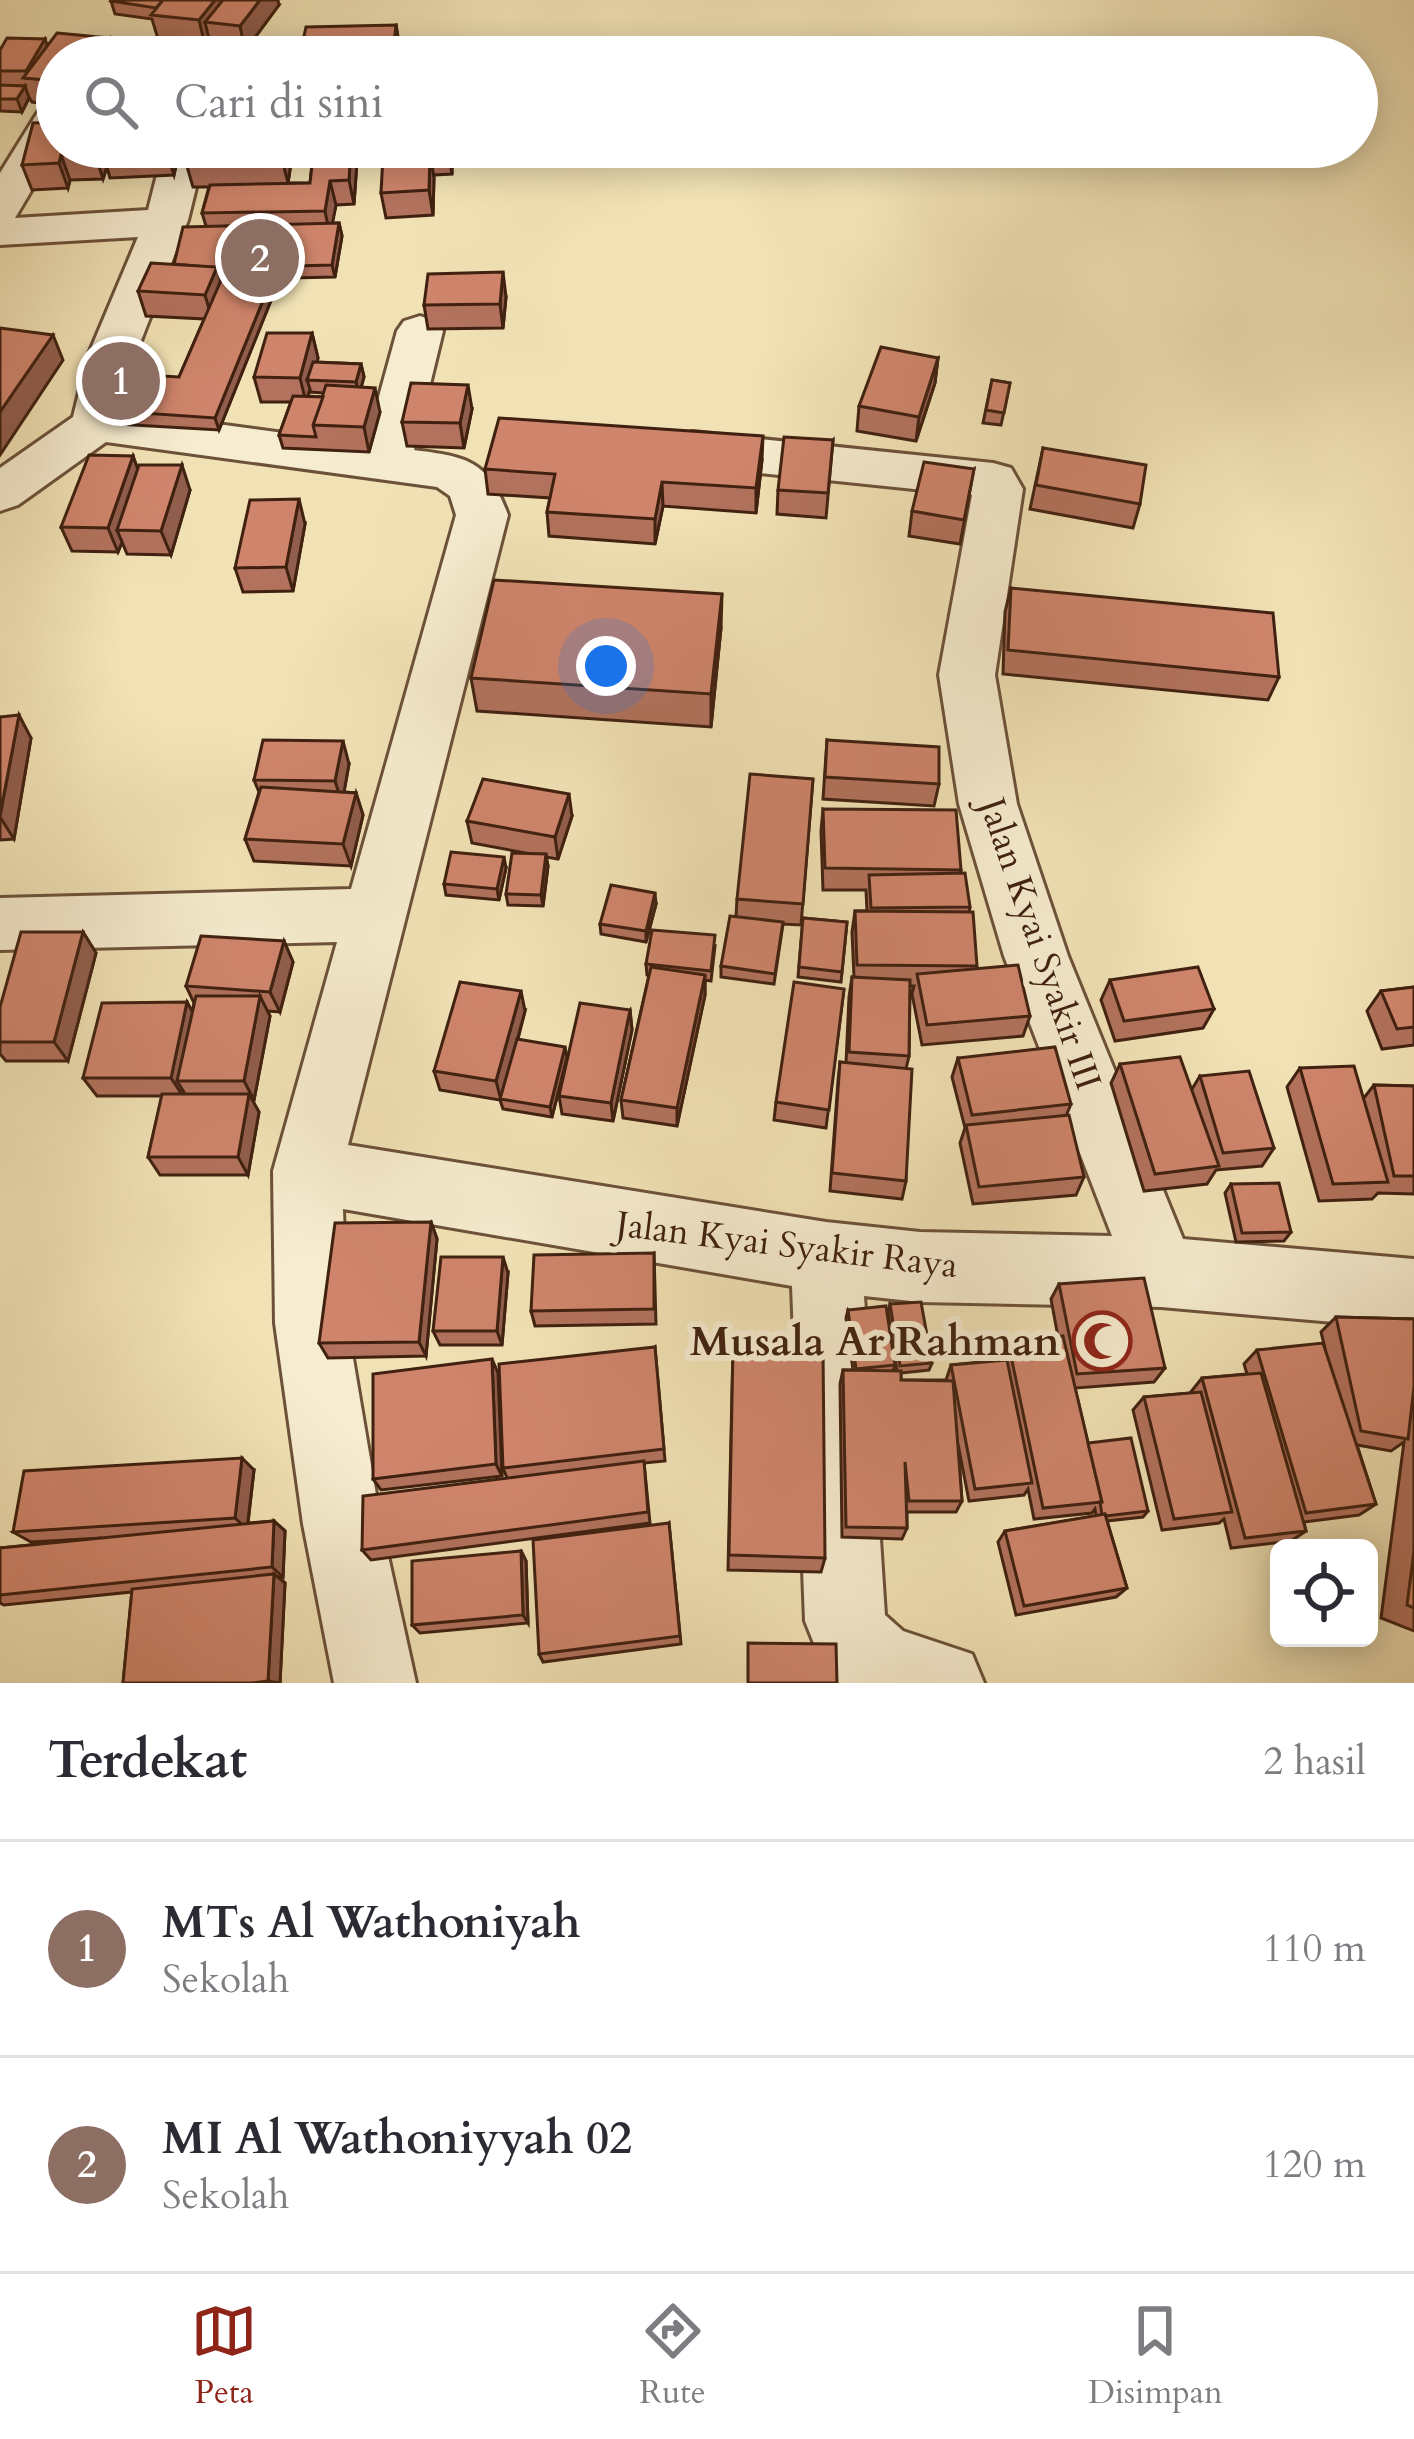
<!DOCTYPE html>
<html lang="id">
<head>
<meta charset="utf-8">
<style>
	body { margin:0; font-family:Cardo,serif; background:#f7f7f7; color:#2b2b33 }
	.controls { position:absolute; right:36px; bottom:36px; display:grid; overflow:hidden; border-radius:18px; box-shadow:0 6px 30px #0003 }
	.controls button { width:108px; height:108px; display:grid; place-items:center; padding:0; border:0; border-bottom:3px solid #e1e1e2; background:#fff; color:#2b2b33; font:60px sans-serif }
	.you { position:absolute; left:606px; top:666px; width:42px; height:42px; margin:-30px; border:9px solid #fff; border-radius:50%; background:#1a73e8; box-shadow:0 0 0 18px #1a73e833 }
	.badge { display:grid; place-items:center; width:78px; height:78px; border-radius:50%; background:#8f2418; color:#fff; font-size:39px; font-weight:700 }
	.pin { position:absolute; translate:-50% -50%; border:6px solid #fff; box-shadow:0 3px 12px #0006 }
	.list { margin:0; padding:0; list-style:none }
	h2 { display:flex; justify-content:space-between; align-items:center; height:156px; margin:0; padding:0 48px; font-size:51px }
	h2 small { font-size:39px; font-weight:400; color:#7c7c81 }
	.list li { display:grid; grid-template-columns:78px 1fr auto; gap:36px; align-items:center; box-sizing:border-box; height:216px; padding:0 48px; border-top:3px solid #e1e1e2 }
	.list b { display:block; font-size:45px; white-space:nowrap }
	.list p { margin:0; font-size:39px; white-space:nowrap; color:#7c7c81 }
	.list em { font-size:39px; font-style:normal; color:#7c7c81 }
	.icon { flex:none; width:66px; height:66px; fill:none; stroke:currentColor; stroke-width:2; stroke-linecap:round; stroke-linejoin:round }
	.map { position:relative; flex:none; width:1414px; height:1683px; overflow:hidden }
	.search { position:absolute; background:#fff; box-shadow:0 6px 30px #0003; left:36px; right:36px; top:36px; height:132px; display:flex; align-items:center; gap:30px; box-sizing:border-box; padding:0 42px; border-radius:66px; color:#7c7c81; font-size:45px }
	.sheet { height:588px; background:#fff }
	nav { display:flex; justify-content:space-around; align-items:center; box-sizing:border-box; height:168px; border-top:3px solid #e1e1e2; background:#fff; font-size:33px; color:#7c7c81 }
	nav a { display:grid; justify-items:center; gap:6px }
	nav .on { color:#8f2418 }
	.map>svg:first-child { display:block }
</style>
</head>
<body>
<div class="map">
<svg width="1414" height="1683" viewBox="0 0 1414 1683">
	<rect width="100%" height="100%" fill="#f1e2b5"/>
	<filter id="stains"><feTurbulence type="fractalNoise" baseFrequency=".00167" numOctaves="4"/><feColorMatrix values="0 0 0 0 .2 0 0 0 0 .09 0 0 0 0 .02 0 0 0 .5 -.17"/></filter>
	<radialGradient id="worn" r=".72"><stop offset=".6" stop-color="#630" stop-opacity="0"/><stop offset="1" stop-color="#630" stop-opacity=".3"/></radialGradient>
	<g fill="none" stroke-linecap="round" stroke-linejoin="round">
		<defs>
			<path id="minor" d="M 57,104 L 57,147 L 15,218 L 148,210 L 164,147 L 206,147 L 188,220 L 135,356 L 121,411 L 366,444 L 397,331 L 404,321 L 420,316 L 436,321 L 443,331 L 414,450 C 469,457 488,461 508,515 L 348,1145 L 826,1222 L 920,1232 L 1112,1236 L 1004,956 L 959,804 L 939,675 L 972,495 L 693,466 L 675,461 L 668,449 L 675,437 L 693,432 L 993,463 L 1011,468 L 1023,489 L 995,675 L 1017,804 L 1068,956 L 1183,1239 L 1414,1259 L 1414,1329 L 1161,1307 L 920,1302 L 864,1296 L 885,1615 L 903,1631 L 972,1654 L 984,1683 L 837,1683 L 823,1666 L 805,1621 L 792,1286 L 343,1209 L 347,1323 L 381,1524 L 416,1683 L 334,1683 L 303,1524 L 275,1323 L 273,1171 L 337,942 L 0,950 L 0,898 L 351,889 L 456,515 L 450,496 L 437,487 L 106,442 L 18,505 L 0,511 L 0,468 L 73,417 L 88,356 L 138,237 L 0,245 L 0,173 L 41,107 Z"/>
		</defs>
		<!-- minor casing -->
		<use href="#minor" stroke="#6c5139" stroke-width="6"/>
		<!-- minor -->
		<use href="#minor" fill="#f6eccf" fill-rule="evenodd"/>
	</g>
	<!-- wall -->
	<g fill="#b2725d" stroke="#402110" stroke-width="3" fill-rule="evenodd">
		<polygon points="111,1 279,5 245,51 211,47 209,39 205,45 158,39 152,19 115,14"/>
		<polygon points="396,25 400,49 399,57 300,57 300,55"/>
		<polygon points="110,38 112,46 57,57 57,105 32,102 28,96 29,98 22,112 0,111 0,50 45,39 47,46"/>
		<polygon points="57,147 180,147 174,175 110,178 107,167 103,179 70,180 68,188 32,190 22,165"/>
		<polygon points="190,147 290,147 292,156 288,183 310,183 314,147 358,147 354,204 336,205 332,223 339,223 342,236 335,277 247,279 274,293 219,430 117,424 112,411 179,377 204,319 146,316 138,291 174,264 206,226 202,213 209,187 193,187 186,163"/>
		<polygon points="387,147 452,147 452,174 434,175 433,215 386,218 381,193"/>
		<polygon points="506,297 503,328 428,329 424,305"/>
		<path d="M 312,333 L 318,358 L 317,362 L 361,364 L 364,377 L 361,387 L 380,412 L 369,452 L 283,448 L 279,435 L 291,402 L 261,402 L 254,377 ZM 310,389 L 310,392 L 324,393 L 323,397 L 308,396 Z"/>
		<polygon points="938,358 935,383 916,441 857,431 859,406"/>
		<polygon points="992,380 1010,383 1001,425 983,423"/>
		<polygon points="472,409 464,448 407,446 402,422"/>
		<polygon points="833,440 826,518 777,514 778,490"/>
		<polygon points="1043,448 1140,504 1133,528 1030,509"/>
		<polygon points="133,456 137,468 190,490 171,555 127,554 122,542 118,552 72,551 61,527"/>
		<polygon points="762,460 756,513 663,506 655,544 549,536 547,512 550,498 488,494 485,469"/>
		<polygon points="974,469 960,544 909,536 912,511"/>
		<polygon points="305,524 293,591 243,592 235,568"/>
		<polygon points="1011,588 1279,677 1268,700 1003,674 1005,612"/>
		<polygon points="721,628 711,727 477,711 471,678"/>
		<polygon points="0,717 31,738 14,839 0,840"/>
		<polygon points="827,740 939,784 934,806 823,799"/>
		<polygon points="349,764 344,792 356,793 363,815 351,866 254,861 245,839 259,792 254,780"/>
		<polygon points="813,779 801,925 783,924 774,984 721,977 721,966 736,916 737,899"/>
		<polygon points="823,809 961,870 960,873 970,907 969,912 977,969 1030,1016 1023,1036 922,1045 912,994 914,986 910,986 909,1056 906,1069 906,1181 902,1199 830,1191 838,1081 840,1062 846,1063 849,997 852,977 854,977 852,932 855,911 867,911 866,890 823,890 821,831"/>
		<polygon points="572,816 558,859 546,857 548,866 543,906 508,905 506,894 531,854 472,843 467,821"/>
		<polygon points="506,868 499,900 446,895 444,884"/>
		<polygon points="656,904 646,942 601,934 600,924"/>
		<polygon points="803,918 847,922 841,982 798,977"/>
		<polygon points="83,932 96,953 68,1061 6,1061 0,1054 0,1007"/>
		<polygon points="284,941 293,962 280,1012 267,1011 270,1016 254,1100 252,1100 259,1112 248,1175 160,1175 148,1157 162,1096 97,1096 83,1078 187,1002 192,1012 194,1003 186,986"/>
		<polygon points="715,946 711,981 705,980 705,995 677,1126 623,1118 621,1100 649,975 647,975 646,964"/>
		<polygon points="1110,980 1214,1009 1203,1028 1115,1041 1101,1000"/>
		<polygon points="1414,987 1414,1045 1382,1049 1367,1011 1381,991"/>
		<polygon points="844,989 826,1128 774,1120 776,1102"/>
		<polygon points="630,1010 632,1030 613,1121 562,1114 559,1096"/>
		<polygon points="525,1011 518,1039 567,1057 552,1117 503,1109 500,1100 440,1090 434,1071"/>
		<polygon points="958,1058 1071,1104 1066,1116 1084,1177 1076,1195 973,1204 960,1143 965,1128 952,1077"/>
		<polygon points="1120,1064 1192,1089 1200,1076 1274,1148 1262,1166 1216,1170 1207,1184 1144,1191 1111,1083"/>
		<polygon points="1300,1068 1363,1099 1374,1085 1414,1086 1414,1194 1378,1193 1372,1199 1319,1201 1287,1087"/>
		<polygon points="1231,1184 1291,1232 1284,1241 1236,1242 1225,1193"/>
		<polygon points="431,1222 437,1239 426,1356 328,1358 319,1343"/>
		<polygon points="654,1253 656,1324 535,1326 531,1311"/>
		<polygon points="508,1273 502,1345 440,1345 433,1331"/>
		<polygon points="1059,1284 1165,1368 1154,1382 1075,1388 1088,1443 1148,1511 1143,1517 1107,1521 1127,1588 1116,1597 1016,1615 998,1542 1005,1531 1096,1516 1095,1509 1092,1513 1034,1519 1028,1489 1024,1495 969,1501 958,1444 962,1501 956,1512 907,1512 907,1528 902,1539 842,1537 840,1384 843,1370 853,1370 846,1318 848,1310 895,1365 893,1371 897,1371 888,1312 890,1304 932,1363 929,1370 901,1373 901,1380 946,1380 951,1365 1002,1360 1001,1356 1008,1342 1058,1337 1051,1299"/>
		<polygon points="1336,1317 1414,1319 1414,1631 1381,1618 1404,1442 1391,1451 1357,1445 1376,1504 1359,1515 1304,1522 1306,1531 1291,1541 1231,1548 1224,1519 1219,1523 1162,1530 1133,1410 1144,1397 1190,1393 1202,1378 1247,1374 1244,1364 1257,1350 1325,1348 1321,1332"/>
		<polygon points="655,1347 665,1461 644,1463 650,1523 371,1560 362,1550 507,1478 503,1468"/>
		<polygon points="733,1347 825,1558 821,1572 728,1570"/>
		<polygon points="498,1373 502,1476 381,1490 373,1479"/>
		<polygon points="254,1470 248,1523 274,1521 285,1531 283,1577 278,1577 285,1583 280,1683 123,1683 132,1592 4,1605 0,1603 0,1548 102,1538 31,1542 13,1532"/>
		<polygon points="669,1523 681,1644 543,1662 539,1654"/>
		<polygon points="521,1551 526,1561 528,1623 420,1633 412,1625"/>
	</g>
	<!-- shaded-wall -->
	<g fill="#915d4c" stroke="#402110" stroke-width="3">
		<polygon points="215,0 236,0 205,22 209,39 205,45 199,20"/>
		<polygon points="260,0 278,0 279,5 245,51 240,26"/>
		<polygon points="396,25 400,49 399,57 393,57 393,53"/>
		<polygon points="110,38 116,57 96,57"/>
		<polygon points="45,39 53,63 29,78 26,71"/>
		<polygon points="25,86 29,98 22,112 17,99"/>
		<polygon points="97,147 113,147 103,179 95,154"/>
		<polygon points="174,147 180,147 174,175 170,163"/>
		<polygon points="284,147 290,147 292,156 288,183 282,159"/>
		<polygon points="351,147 358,147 354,204 349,180"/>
		<polygon points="448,147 452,147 452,174"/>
		<polygon points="430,153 434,178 433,215 429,190"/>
		<polygon points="61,155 70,180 68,188 59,163"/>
		<polygon points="330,181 336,205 330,236 325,211"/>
		<polygon points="339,223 342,236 335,277 332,265"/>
		<polygon points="217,267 224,291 212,319 205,295"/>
		<polygon points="503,272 506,297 503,328 500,304"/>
		<polygon points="271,281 274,293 219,430 215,418"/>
		<polygon points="312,333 318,358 312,380 307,380 310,389 306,402 300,378"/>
		<polygon points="53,335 63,360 0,455 0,411"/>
		<polygon points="938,358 935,383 916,441 919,417"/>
		<polygon points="361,364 364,377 359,395 356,382"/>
		<polygon points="468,385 472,409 464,448 460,423"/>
		<polygon points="375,388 380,412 369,452 364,427"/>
		<polygon points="763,436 762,460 756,513 756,488"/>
		<polygon points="133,456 142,481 117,530 122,542 118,552 108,528"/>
		<polygon points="182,465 190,490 171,555 161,531"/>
		<polygon points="662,482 663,506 655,544 655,519"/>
		<polygon points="299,499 305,524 293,591 286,567"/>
		<polygon points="722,594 721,628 711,727 711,694"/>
		<polygon points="19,715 31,738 14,839 0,817"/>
		<polygon points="343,741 349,764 342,803 335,781"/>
		<polygon points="356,793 363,815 351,866 343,844"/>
		<polygon points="569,794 572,816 558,859 555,837"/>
		<polygon points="546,854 548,866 543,906 541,895"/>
		<polygon points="504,857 506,868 499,900 497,889"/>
		<polygon points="655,893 656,904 646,942 646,931"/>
		<polygon points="83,932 96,953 68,1061 54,1042"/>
		<polygon points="284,941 293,962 280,1012 270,992"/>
		<polygon points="705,975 705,995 677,1126 677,1108"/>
		<polygon points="521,991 525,1011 501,1100 496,1081"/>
		<polygon points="260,996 270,1016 254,1100 244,1081"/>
		<polygon points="187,1002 198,1022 177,1081 184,1092 183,1096 171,1078"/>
		<polygon points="630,1010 632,1030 613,1121 611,1103"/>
		<polygon points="565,1047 567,1057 552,1117 550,1107"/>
		<polygon points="249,1094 259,1112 248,1175 238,1157"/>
		<polygon points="431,1222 437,1239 426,1356 419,1342"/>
		<polygon points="503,1257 508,1273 502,1345 497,1331"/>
		<polygon points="492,1359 498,1373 502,1476 496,1464"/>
		<polygon points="242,1458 254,1470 247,1529 235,1518"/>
		<polygon points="274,1521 285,1531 283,1577 272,1567"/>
		<polygon points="521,1551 526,1561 528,1623 523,1615"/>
		<polygon points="274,1574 285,1583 280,1683 268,1681"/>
	</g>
	<!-- building -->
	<g fill="#cf856c" stroke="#402110" stroke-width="3">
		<polygon points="112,0 163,0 156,8 111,1"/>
		<polygon points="163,0 215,0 199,20 151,15"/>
		<polygon points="223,0 260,0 240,26 205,22"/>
		<polygon points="396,25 393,53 300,55 306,27"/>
		<polygon points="57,33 110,38 96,57 57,57 57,81 23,78"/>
		<polygon points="7,38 45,39 26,71 0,71 0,50"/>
		<polygon points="114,44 146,48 139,57 102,57"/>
		<polygon points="0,85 25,86 17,99 0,99"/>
		<polygon points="57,122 57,147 97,147 95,154 61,155 59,163 22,165 33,123"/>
		<polygon points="111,147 174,147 170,163 106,165"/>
		<polygon points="190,147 284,147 282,159 186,163"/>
		<polygon points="314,147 351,147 349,180 330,181 325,211 202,213 210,185 310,183"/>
		<polygon points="387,147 448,147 448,149 387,152"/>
		<polygon points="430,153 429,190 381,193 383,156"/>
		<polygon points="339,223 332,265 217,268 174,264 183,227"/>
		<polygon points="151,263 217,267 205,295 138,291"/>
		<polygon points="503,272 500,304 424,305 428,274"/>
		<polygon points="222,278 271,281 215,418 112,411 129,374 179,377"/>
		<polygon points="0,328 53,335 0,412"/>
		<polygon points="267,333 312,333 300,378 254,377"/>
		<polygon points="881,347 938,358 919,417 859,406"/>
		<polygon points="313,362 361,364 356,382 307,380"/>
		<polygon points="992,380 1010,383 1004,413 986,410"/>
		<polygon points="411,383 468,385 460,423 402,422"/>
		<polygon points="326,385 375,388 364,427 313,425"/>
		<polygon points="293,396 323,397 313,425 316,437 279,435"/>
		<polygon points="499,418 763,436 756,488 662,482 655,519 547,512 555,474 485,469"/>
		<polygon points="784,437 833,440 828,493 778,490"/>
		<polygon points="1043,448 1146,465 1140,504 1036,485"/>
		<polygon points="89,455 133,456 108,528 61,527"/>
		<polygon points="924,462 974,469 964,520 912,511"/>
		<polygon points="139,465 182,465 161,531 117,530"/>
		<polygon points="299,499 286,567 235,568 250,500"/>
		<polygon points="494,580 722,594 711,694 471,678"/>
		<polygon points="1011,588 1273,613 1279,677 1008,650"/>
		<polygon points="19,715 0,815 0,717"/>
		<polygon points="263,740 343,741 335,781 254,780"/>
		<polygon points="827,740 939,747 939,784 825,777"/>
		<polygon points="750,774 813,779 803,904 737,899"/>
		<polygon points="483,779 569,794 555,837 467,821"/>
		<polygon points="261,787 356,793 343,844 245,839"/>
		<polygon points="823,809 956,810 961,870 825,868"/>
		<polygon points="451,852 504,857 497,889 444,884"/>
		<polygon points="512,853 546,854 541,895 506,894"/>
		<polygon points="965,873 970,907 871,908 869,875"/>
		<polygon points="611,885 655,893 646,931 600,924"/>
		<polygon points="855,911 973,912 977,966 857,965"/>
		<polygon points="730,916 783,922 775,974 721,966"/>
		<polygon points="803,918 847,922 842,972 799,967"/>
		<polygon points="652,930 715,935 711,971 646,964"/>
		<polygon points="21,932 83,932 54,1042 0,1042 0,1007"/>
		<polygon points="201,936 284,941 270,992 186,986"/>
		<polygon points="1018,965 1030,1016 927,1025 917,974"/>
		<polygon points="651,967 705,975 677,1108 621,1100"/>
		<polygon points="1198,967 1214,1009 1124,1021 1110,980"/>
		<polygon points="852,977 910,980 909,1056 849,1052"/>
		<polygon points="460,982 521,991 496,1081 434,1071"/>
		<polygon points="794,982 844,989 829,1110 776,1102"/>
		<polygon points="1414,987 1414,1027 1397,1029 1381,991"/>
		<polygon points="196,996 260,996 244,1081 177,1081"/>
		<polygon points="187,1002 171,1078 83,1078 102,1003"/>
		<polygon points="580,1003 630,1010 611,1103 559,1096"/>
		<polygon points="517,1039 565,1047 550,1107 500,1099"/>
		<polygon points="1055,1047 1071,1104 972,1115 958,1058"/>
		<polygon points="1180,1057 1219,1166 1155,1174 1120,1064"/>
		<polygon points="840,1062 912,1069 906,1181 832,1173"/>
		<polygon points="1354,1066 1388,1182 1333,1184 1300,1068"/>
		<polygon points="1249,1071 1274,1148 1223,1153 1200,1076"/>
		<polygon points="1374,1085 1414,1086 1414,1176 1394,1176"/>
		<polygon points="162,1094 249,1094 238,1157 148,1157"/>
		<polygon points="1069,1115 1084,1177 979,1187 966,1125"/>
		<polygon points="1279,1183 1291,1232 1242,1233 1231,1184"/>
		<polygon points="431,1222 419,1342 319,1343 335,1223"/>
		<polygon points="654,1253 654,1309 531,1311 534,1255"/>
		<polygon points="441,1257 503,1257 497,1331 433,1331"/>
		<polygon points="1144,1278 1165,1368 1077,1374 1059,1284"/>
		<polygon points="921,1302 932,1363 900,1366 890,1304"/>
		<polygon points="886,1306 895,1365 856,1369 848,1310"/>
		<polygon points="1336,1317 1414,1319 1414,1387 1408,1439 1361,1431"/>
		<polygon points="1063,1336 1102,1502 1043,1508 1008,1342"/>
		<polygon points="1323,1343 1376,1504 1306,1513 1257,1350"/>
		<polygon points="655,1347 664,1449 503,1468 499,1364"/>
		<polygon points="733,1347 823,1350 825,1558 729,1555"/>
		<polygon points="492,1359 496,1464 373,1479 373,1374"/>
		<polygon points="1007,1360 1032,1483 975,1489 951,1365"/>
		<polygon points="843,1370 901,1371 901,1380 953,1381 962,1501 909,1501 905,1462 907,1528 846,1527"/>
		<polygon points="1261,1373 1306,1531 1245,1538 1202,1378"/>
		<polygon points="1201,1392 1232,1512 1174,1519 1144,1397"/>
		<polygon points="1131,1438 1148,1511 1106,1516 1105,1514 1102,1515 1100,1502 1102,1502 1088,1443"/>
		<polygon points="242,1458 235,1518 13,1532 24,1471"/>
		<polygon points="644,1461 648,1512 362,1550 363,1496"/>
		<polygon points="1105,1514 1127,1588 1024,1606 1005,1531"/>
		<polygon points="274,1521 272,1567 0,1595 0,1548"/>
		<polygon points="669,1523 680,1636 539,1654 533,1540"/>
		<polygon points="521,1551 523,1615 412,1625 412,1561"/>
		<polygon points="1414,1551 1414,1608 1407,1605"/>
		<polygon points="274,1574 268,1681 251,1683 123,1683 132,1589"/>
		<polygon points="748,1643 836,1644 837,1683 748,1683"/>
	</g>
	<!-- icons -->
	<defs>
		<symbol id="mosque-ring" viewBox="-11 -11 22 22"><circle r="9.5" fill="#f6eccf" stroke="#8f2418" stroke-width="1.5"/><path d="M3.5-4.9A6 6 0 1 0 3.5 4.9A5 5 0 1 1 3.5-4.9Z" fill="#8f2418"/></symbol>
	</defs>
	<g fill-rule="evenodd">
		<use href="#mosque-ring" x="1069" y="1308" width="66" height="66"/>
	</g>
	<g text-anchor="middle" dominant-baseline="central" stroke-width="12" stroke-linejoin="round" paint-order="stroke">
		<!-- street labels -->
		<g font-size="36" fill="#402110" stroke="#f6eccf">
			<text transform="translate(1040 944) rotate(71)">Jalan Kyai Syakir III</text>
			<text transform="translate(787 1245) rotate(7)">Jalan Kyai Syakir Raya</text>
		</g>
		<!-- near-poi labels -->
		<g font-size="42" font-weight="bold" fill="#402110" stroke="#f6eccf" text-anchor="end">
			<text x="1060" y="1341">Musala Ar Rahman</text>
		</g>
	</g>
	<rect width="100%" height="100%" filter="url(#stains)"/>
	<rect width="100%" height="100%" fill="url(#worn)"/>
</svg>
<div class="controls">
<button><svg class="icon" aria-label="locate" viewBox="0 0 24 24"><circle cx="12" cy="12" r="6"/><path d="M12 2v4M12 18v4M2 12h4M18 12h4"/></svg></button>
</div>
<div class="you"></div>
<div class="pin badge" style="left:121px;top:381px;background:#8d6e63">1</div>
<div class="pin badge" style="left:260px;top:258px;background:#8d6e63">2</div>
<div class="search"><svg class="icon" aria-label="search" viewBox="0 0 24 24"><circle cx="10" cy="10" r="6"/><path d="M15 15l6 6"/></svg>Cari di sini</div>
</div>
<section class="sheet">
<h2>Terdekat<small>2 hasil</small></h2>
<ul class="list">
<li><span class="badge" style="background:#8d6e63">1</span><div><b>MTs Al Wathoniyah</b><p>Sekolah</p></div><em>110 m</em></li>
<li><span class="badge" style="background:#8d6e63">2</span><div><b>MI Al Wathoniyyah 02</b><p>Sekolah</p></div><em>120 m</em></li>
</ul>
</section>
<nav>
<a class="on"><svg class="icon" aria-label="map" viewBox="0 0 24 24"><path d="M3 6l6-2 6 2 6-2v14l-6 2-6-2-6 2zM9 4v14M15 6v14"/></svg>Peta</a>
<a><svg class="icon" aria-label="directions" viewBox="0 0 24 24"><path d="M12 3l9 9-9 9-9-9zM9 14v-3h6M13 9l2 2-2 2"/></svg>Rute</a>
<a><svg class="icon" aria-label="saved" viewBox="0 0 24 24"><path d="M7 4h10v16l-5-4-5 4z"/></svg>Disimpan</a>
</nav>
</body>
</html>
